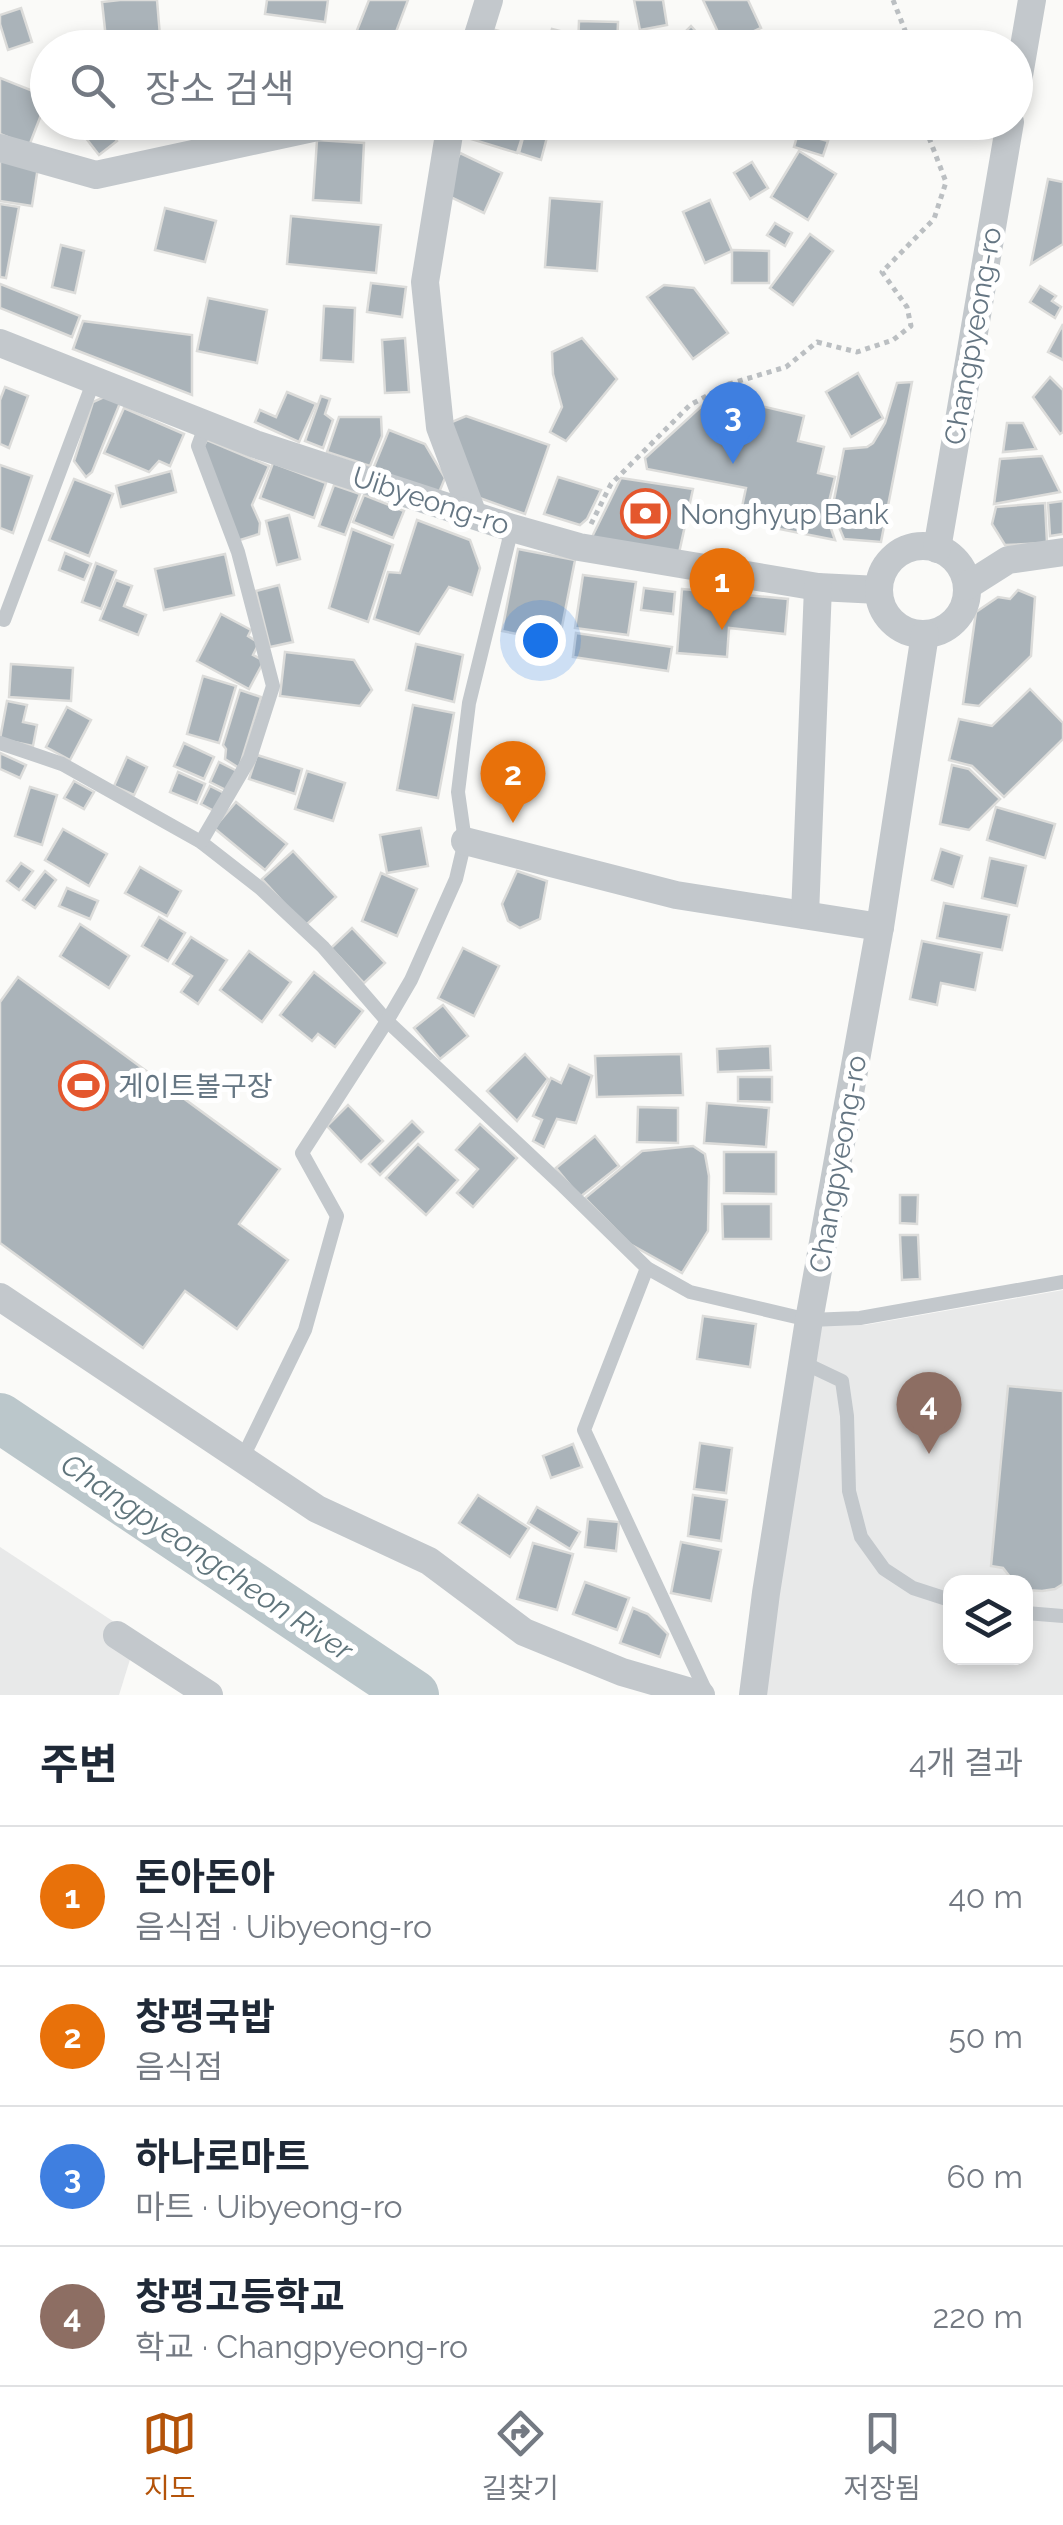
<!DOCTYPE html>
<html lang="ko">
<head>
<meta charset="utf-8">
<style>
	body { margin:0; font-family:Raleway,"Noto Sans KR",sans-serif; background:#f2f2f3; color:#1f2937 }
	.controls { position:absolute; right:30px; bottom:30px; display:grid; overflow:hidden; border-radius:20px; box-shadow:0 5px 15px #0003 }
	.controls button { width:90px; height:90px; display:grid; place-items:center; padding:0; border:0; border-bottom:2px solid #e0e1e3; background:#fff; color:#1f2937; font:50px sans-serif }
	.you { position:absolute; left:540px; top:640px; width:35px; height:35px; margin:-25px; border:8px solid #fff; border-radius:50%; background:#1a73e8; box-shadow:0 0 0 15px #1a73e833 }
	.badge { display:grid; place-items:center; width:65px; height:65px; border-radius:50%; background:#b45309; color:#fff; font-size:32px; font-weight:700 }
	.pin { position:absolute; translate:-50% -82px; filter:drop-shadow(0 2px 5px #0008) }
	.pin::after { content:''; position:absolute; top:52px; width:35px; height:30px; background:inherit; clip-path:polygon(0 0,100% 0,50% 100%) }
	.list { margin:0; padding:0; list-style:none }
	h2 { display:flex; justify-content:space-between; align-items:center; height:130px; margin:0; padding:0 40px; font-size:42px }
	h2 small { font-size:32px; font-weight:400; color:#747a83 }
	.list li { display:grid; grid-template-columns:65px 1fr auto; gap:30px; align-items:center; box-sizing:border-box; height:140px; padding:0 40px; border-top:2px solid #e0e1e3 }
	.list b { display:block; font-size:38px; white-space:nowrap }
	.list p { margin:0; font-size:32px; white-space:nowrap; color:#747a83 }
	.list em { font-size:32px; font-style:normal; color:#747a83 }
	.icon { flex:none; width:55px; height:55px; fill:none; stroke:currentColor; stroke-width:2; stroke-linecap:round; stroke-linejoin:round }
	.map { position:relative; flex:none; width:1063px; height:1695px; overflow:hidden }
	.search { position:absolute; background:#fff; box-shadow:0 5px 15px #0003; left:30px; right:30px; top:30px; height:110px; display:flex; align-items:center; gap:25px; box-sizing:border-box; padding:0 35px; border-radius:55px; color:#747a83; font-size:38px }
	.sheet { height:690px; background:#fff }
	nav { display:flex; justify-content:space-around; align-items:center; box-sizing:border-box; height:140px; border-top:2px solid #e0e1e3; background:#fff; font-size:28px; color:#747a83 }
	nav a { display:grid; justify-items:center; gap:5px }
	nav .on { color:#b45309 }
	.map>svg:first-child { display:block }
</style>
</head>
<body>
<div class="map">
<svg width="1063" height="1695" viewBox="0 0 1063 1695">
	<rect width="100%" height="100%" fill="#fafaf8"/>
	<!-- built -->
	<g fill="#e8e9e9" fill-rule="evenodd">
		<path d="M 1063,1290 L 1063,1695 L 760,1695 L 813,1325 L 865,1325 ZM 950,1582 L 1026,1582 L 1026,1658 L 950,1658 Z"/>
		<polygon points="0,1547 137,1637 119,1695 0,1695"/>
	</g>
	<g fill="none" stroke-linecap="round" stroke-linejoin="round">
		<!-- river -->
		<polyline stroke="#bbc7cb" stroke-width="50" points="0,1418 414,1695"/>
	</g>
	<!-- building -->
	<g fill="#aab3b9" stroke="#dcdcda" stroke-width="2.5">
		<polygon points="120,0 157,0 161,48 107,48 102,2"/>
		<polygon points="267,0 328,0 325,22 265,14"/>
		<polygon points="369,0 408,0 390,48 362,48 352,43"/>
		<polygon points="634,0 663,0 667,25 640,30"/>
		<polygon points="703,0 748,0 761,28 724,45"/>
		<polygon points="21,8 32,42 8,50 0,24 0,15"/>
		<polygon points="579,21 618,22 617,48 578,48"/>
		<polygon points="691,26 711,48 669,48"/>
		<polygon points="488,28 539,42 538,48 482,48"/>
		<polygon points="552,29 571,34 567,48 547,48"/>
		<polygon points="0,78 48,97 29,146 0,134"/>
		<polygon points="77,122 103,122 117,141 99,155 75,124"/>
		<polygon points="477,122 527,122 517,153 471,139"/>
		<polygon points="533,122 551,122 541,160 519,153 525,130 531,132"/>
		<polygon points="798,133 828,141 823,156 794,147"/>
		<polygon points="317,140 364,143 361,203 313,200"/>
		<polygon points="799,151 836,174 808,220 771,197"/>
		<polygon points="460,153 502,173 484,213 442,193"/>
		<polygon points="0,161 38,167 32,206 0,201"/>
		<polygon points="752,162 768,188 750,199 734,173"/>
		<polygon points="1048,179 1063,182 1063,244 1031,264"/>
		<polygon points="550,198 602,202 597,271 545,267"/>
		<polygon points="710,200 732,251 705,263 683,212"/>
		<polygon points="0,204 19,207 6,278 0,277"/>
		<polygon points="165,208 216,221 205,262 155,250"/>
		<polygon points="291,216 381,225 376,273 287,264"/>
		<polygon points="775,223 792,233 785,246 767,235"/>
		<polygon points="810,234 833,251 793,305 770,288"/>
		<polygon points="61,245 84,251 75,293 52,287"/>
		<polygon points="732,250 769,251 769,283 732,283"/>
		<polygon points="371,283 406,287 402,317 367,312"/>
		<polygon points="0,284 80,316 72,337 0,308"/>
		<polygon points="664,285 694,288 728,333 693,359 647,297"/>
		<polygon points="1040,286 1056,296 1052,301 1061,307 1055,318 1030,302"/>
		<polygon points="208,298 267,310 257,363 197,351"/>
		<polygon points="324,306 355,308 353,362 321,360"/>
		<polygon points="83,321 192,335 192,395 73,349"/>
		<polygon points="1063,324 1063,360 1048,352"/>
		<polygon points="405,338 409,392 385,393 382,340"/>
		<polygon points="582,338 617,379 566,441 550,432 562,407 553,374 552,352"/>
		<polygon points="858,373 883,418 851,437 826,392"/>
		<polygon points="1050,377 1063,390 1063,432 1060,434 1033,397"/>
		<polygon points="912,382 881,542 844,539 832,510 844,449 867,447 873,443 885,423 897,383"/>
		<polygon points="5,387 28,396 9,448 0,444 0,400"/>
		<polygon points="287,392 316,404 299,442 255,422 260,410 276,417"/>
		<polygon points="321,396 330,399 325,414 333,420 323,448 305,441"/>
		<polygon points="104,397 120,403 92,472 86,477 74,461 93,402"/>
		<polygon points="722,397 804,416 798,441 824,447 818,473 835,477 826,514 835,540 739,521 746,488 647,469 645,458 706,402"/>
		<polygon points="124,408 184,434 170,466 159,461 149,472 104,453"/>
		<polygon points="466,416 549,445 525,514 474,496 447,424"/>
		<polygon points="339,417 381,417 382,436 370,466 327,452"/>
		<polygon points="1007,423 1023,423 1036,449 1003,452"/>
		<polygon points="389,430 425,444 445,478 438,495 373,469"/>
		<polygon points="207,440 269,466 252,505 260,523 259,534 237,541 202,449"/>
		<polygon points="1042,456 1060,492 994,504 1000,459"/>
		<polygon points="273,463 326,483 314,518 260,498"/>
		<polygon points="0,465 32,476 13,533 0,528"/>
		<polygon points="171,471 176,492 121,507 116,486"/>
		<polygon points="558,477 601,490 587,519 580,525 544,514"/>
		<polygon points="621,478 693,489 679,553 591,539"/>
		<polygon points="74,479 113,494 89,556 49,540"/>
		<polygon points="334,485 360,494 345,535 319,526"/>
		<polygon points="364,495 404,511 393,538 353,522"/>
		<polygon points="1063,501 1063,534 1050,536 1048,503"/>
		<polygon points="1045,503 1047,543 1005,545 992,524 996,507"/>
		<polygon points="289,515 300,559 277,565 266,521"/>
		<polygon points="417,520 470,540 480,568 472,595 449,587 419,634 374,619 388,572 400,573"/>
		<polygon points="352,529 393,545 368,622 329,608"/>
		<polygon points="518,549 575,560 559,642 502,631"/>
		<polygon points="65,553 91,564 84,580 59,570"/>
		<polygon points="225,554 234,595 164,610 155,569"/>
		<polygon points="96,563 116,571 101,609 82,602"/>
		<polygon points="583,575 636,582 628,635 575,628"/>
		<polygon points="116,580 132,586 124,606 146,615 138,635 100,620"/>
		<polygon points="279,585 293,642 270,647 256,591"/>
		<polygon points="644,588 675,592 673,614 641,610"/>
		<polygon points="682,589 788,599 785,634 729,628 727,657 677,653"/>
		<polygon points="1018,590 1035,597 1031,656 979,706 963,704 976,612 998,597 1010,599"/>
		<polygon points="221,614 251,630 248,636 259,643 253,655 264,661 249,689 197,661"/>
		<polygon points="576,633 672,647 668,671 573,657"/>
		<polygon points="416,644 463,655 454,702 406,690"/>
		<polygon points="285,652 354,660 372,690 360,706 280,696"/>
		<polygon points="11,664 73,668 71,701 9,697"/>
		<polygon points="203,676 236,686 219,743 187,734"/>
		<polygon points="1030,689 1063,723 1063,739 1004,797 972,766 949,760 959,719 992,726"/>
		<polygon points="240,690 261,697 239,768 225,759 226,749 223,745"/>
		<polygon points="7,701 27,705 23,722 37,725 33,746 0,739"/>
		<polygon points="413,705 454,713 438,798 397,790"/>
		<polygon points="67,707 91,720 70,760 46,747"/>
		<polygon points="184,743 214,757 204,779 174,766"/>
		<polygon points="0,753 26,765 20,778 0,769"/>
		<polygon points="257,755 302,769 295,794 249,779"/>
		<polygon points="127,757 147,767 134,795 114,786"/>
		<polygon points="219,762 237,771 228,791 210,782"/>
		<polygon points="952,765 969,769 1000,799 969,830 940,824"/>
		<polygon points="307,771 345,783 333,821 295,809"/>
		<polygon points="178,772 205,784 197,803 170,792"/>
		<polygon points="74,781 94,792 84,809 64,798"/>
		<polygon points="210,786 226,794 216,812 201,804"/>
		<polygon points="30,787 57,795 42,845 15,836"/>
		<polygon points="236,802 287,844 265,870 214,828"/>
		<polygon points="996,807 1055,824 1045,858 987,840"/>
		<polygon points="421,828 428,866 387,873 380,835"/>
		<polygon points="63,829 107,854 89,886 45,860"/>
		<polygon points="941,849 962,856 953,887 932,880"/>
		<polygon points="293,851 336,897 305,926 262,879"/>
		<polygon points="990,858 1026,866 1017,906 982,898"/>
		<polygon points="21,863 33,871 19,890 7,881"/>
		<polygon points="140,867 181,891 167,916 125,893"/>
		<polygon points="45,871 56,880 35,908 23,900"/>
		<polygon points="517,871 547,881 540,919 520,928 508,921 502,904"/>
		<polygon points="381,873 417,889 397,936 362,921"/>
		<polygon points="67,888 98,901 90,919 59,906"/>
		<polygon points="944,903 1009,915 1002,950 937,938"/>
		<polygon points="159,917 185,933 168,961 142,946"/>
		<polygon points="80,924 129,956 109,988 60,956"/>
		<polygon points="352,928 385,963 364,983 331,948"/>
		<polygon points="191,937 227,960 198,1004 181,992 192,976 173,964"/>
		<polygon points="922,941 982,953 975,990 941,983 937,1005 910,999"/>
		<polygon points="463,948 499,966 474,1016 438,998"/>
		<polygon points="249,951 291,982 262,1022 220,990"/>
		<polygon points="314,972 363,1011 335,1047 318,1034 312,1041 280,1015"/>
		<polygon points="18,977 280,1169 239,1224 288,1260 237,1329 185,1291 143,1348 0,1243 0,1002"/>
		<polygon points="443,1005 468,1036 440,1059 414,1028"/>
		<polygon points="770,1046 771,1070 718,1072 717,1049"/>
		<polygon points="525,1054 548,1079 517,1121 487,1091"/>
		<polygon points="681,1054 683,1095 597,1097 595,1056"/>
		<polygon points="569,1065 592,1076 576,1123 557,1119 544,1147 533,1141 542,1120 533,1116 551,1078 561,1083"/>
		<polygon points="738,1077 772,1077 772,1102 738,1101"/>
		<polygon points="707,1103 769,1108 766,1147 704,1143"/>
		<polygon points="348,1105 383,1141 361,1162 327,1126"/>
		<polygon points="638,1107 678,1108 678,1143 637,1142"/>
		<polygon points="412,1121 423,1132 380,1175 369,1164"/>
		<polygon points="480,1124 517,1158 473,1207 457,1193 478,1169 456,1150"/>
		<polygon points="595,1136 619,1166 580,1197 556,1168"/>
		<polygon points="418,1144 458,1180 426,1215 386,1178"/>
		<polygon points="693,1146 705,1154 709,1176 708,1231 682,1273 630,1244 585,1198 642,1151"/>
		<polygon points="724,1152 776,1152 776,1194 724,1193"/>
		<polygon points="900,1195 918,1195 917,1224 900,1223"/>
		<polygon points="722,1204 771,1204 771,1239 723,1239"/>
		<polygon points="900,1235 918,1235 920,1279 902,1280"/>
		<polygon points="703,1316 756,1324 750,1367 697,1359"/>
		<polygon points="1008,1386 1063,1391 1063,1584 1055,1589 1042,1591 1026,1590 1026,1582 1014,1582 1003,1568 991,1566"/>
		<polygon points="700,1443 732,1448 726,1493 694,1489"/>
		<polygon points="573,1444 582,1467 551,1478 543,1456"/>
		<polygon points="478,1495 529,1528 510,1557 459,1523"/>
		<polygon points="693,1495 727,1500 721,1541 688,1536"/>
		<polygon points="537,1507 580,1532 570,1549 528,1523"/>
		<polygon points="588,1519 619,1522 616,1551 585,1547"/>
		<polygon points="681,1542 721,1550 711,1601 671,1593"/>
		<polygon points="533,1543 573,1554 557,1610 517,1599"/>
		<polygon points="585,1582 629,1598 617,1630 573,1614"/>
		<polygon points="633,1608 648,1614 668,1634 660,1657 620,1643"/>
	</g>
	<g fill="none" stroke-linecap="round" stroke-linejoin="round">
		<!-- path -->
		<g stroke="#bbbfc2" stroke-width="5" stroke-dasharray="5 5" stroke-linecap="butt">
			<polyline points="893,0 912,48"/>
			<polyline points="591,524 611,484 690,405 729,384 786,367 817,342 857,352 893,340 911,326 907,307 882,272 934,219 946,182 923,122"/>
		</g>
		<!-- service -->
		<g stroke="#c3c8cc" stroke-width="14">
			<polyline points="4,620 94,380"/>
			<polyline points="0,743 62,764 201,842 260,888 323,947 387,1021 561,1184 647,1268 690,1292 809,1320 860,1318 1063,1282"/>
			<polyline points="201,842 250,758 273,686 238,552 198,446 206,424"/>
			<polyline points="647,1268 584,1430 707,1694"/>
			<polyline points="802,1362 842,1381 847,1416 849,1491 861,1537 884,1569 913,1588 950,1600"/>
			<polyline points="242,1459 305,1330 337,1216 302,1153 387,1021 411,980 456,879 465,841 458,792 469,703 512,528"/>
			<polyline points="1026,1613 1063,1616"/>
		</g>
		<!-- minor -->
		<g stroke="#c3c8cc" stroke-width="28">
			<polyline points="474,48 489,0"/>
			<polyline points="1016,93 1032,0"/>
			<polyline points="451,122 425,282 440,427 473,515"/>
			<polyline points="0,148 96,175 331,124 404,122"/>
			<polyline points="0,343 255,444 512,528 579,547 818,587 879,590"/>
			<circle cx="923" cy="590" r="44"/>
			<polyline points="937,549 1010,122"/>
			<polyline points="967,586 1008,560 1063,552"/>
			<polyline points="465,841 676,895 880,927"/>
			<polyline points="805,915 818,587"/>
			<polyline points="0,1297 317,1509 429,1561 524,1632 622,1672 701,1695"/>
			<polyline points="117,1635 209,1695"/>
			<polyline points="753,1695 766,1593 809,1320 880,927 925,634"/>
		</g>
	</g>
	<!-- icons -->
	<defs>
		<symbol id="bank-ring" viewBox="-11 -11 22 22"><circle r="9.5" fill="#fff" stroke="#e4572e" stroke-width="1.5"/><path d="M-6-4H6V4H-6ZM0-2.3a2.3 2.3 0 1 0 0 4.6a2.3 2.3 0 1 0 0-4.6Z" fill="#e4572e"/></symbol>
		<symbol id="stadium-ring" viewBox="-11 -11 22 22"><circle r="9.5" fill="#fff" stroke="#e4572e" stroke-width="1.5"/><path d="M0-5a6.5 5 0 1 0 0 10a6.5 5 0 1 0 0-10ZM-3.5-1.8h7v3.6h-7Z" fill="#e4572e"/></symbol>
	</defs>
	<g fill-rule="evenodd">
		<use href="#bank-ring" x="618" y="486" width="55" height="55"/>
		<use href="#stadium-ring" x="56" y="1058" width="55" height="55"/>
	</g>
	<g text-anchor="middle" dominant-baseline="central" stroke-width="10" stroke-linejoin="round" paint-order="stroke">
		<!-- street labels -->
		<g font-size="28" fill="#657683" stroke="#fff">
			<text transform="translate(973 336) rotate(-80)">Changpyeong-ro</text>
			<text transform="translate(431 501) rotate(18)">Uibyeong-ro</text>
			<text transform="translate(838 1164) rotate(-80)">Changpyeong-ro</text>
		</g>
		<!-- poi labels -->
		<g font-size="28" fill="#657683" stroke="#fff" text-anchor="start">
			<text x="680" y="514">Nonghyup Bank</text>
			<text x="118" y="1086">게이트볼구장</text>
		</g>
		<!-- water labels -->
		<g font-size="30" font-style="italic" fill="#60757c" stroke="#fff">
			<text transform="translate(207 1557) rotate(34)">Changpyeongcheon River</text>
		</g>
	</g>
</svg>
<div class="controls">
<button><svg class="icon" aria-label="layers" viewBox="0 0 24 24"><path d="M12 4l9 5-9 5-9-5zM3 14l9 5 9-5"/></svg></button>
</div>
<div class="you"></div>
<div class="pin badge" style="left:722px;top:630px;background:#e8710a">1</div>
<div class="pin badge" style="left:513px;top:823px;background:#e8710a">2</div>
<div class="pin badge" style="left:733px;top:464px;background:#3f7fe0">3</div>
<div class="pin badge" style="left:929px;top:1454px;background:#8d6e63">4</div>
<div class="search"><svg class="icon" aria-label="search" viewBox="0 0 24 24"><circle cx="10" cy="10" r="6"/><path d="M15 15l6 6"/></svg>장소 검색</div>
</div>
<section class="sheet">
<h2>주변<small>4개 결과</small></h2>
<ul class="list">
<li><span class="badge" style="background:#e8710a">1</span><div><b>돈아돈아</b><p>음식점 · Uibyeong-ro</p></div><em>40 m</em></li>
<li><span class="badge" style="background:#e8710a">2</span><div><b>창평국밥</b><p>음식점</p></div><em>50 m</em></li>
<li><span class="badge" style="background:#3f7fe0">3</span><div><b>하나로마트</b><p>마트 · Uibyeong-ro</p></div><em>60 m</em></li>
<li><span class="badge" style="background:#8d6e63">4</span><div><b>창평고등학교</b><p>학교 · Changpyeong-ro</p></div><em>220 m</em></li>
</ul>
</section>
<nav>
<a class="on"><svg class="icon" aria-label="map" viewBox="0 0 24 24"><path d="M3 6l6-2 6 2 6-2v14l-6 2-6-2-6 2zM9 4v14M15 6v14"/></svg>지도</a>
<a><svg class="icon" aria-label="directions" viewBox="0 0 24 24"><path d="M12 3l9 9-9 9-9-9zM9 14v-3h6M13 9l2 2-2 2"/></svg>길찾기</a>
<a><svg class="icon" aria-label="saved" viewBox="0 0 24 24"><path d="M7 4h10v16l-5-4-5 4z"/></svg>저장됨</a>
</nav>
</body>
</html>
